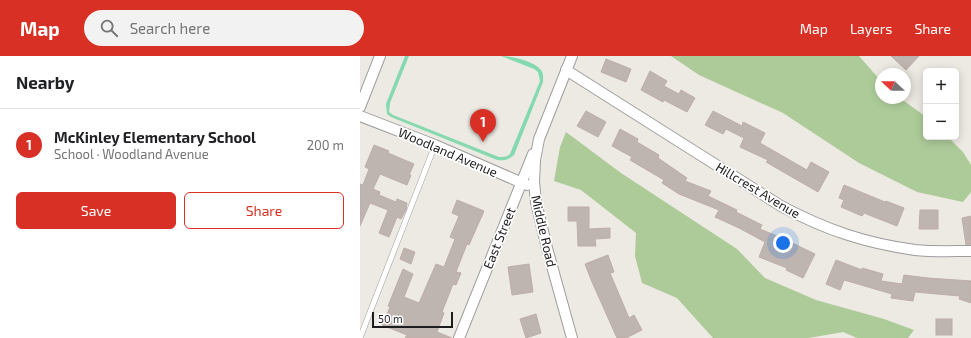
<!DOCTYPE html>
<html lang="en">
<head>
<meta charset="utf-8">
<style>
	body { margin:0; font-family:"Exo 2",sans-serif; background:#f2f2f2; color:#202124 }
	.controls { position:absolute; right:12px; top:12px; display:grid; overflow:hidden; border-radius:6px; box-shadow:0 2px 10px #0003 }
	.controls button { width:36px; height:36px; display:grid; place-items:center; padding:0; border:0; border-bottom:1px solid #e0e0e0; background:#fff; color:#202124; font:20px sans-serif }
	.compass { position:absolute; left:515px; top:12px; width:36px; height:36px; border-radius:50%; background:#fff; box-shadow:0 2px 10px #0003; rotate:292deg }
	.scale { position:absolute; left:12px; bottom:10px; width:81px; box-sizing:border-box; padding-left:4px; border:2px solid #1d1d1d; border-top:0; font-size:11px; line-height:14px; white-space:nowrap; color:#1d1d1d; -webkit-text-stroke:3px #fff; paint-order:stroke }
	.you { position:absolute; left:423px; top:187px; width:14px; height:14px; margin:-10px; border:3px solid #fff; border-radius:50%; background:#1a73e8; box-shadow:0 0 0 6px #1a73e833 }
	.badge { display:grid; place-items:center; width:26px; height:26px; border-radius:50%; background:#d93025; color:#fff; font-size:13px; font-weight:700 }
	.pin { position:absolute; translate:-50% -33px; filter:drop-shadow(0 1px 2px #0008) }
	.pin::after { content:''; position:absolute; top:21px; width:14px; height:12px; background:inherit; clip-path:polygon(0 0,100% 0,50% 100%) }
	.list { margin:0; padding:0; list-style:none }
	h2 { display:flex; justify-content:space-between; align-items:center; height:52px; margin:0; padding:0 16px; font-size:17px }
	h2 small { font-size:13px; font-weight:400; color:#757577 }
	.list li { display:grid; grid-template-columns:26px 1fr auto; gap:12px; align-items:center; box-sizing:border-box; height:72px; padding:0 16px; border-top:1px solid #e0e0e0 }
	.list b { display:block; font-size:15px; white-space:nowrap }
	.list p { margin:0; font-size:13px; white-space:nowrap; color:#757577 }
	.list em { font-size:13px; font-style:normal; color:#757577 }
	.actions { display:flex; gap:8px; padding:12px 16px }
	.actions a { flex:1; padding:9px 0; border:1px solid #d93025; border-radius:6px; text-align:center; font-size:14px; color:#d93025 }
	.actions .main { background:#d93025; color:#fff }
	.icon { flex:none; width:22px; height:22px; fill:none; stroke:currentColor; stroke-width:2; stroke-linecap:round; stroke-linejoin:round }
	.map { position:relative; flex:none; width:611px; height:282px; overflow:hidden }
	header { display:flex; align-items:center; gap:24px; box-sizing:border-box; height:56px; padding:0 20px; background:#d93025; color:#fff }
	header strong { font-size:19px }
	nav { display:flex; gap:22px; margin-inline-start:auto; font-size:14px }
	.search { width:280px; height:36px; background:#f2f2f2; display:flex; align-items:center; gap:10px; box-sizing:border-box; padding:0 14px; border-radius:22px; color:#757577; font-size:15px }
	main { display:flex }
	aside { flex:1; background:#fff }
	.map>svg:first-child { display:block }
</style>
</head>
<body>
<header>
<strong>Map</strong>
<div class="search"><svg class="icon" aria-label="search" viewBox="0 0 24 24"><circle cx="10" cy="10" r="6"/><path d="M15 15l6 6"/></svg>Search here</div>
<nav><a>Map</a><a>Layers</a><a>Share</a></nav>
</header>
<main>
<aside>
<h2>Nearby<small></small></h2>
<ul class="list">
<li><span class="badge">1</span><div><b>McKinley Elementary School</b><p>School · Woodland Avenue</p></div><em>200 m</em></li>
</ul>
<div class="actions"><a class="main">Save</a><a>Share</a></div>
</aside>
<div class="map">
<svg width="611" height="282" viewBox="0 0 611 282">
	<rect width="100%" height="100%" fill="#ede9e3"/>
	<!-- forest -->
	<g fill="#adcb99">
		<polygon points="311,0 499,0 521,25 521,42 540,42 566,61 566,81 588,81 603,96 611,109 611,136 603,146 557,136 499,107 423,57 339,19"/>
		<polygon points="206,76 261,117 377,193 405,222 456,244 524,263 554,274 548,282 497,282 483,276 449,282 353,282 317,242 282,227 275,200 276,177 221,134 194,125 200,91"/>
	</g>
	<!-- pitch -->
	<path fill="#84d9af" d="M 45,0 L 49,0 L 30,47 L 29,56 L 33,59 L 139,101 C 144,101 147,101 150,98 L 180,25 L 178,16 L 174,13 L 141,0 C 151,0 174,5 181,14 C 184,18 183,22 183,26 L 154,99 C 148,104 145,105 137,104 L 31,61 L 27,58 L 26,48 Z"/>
	<!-- building -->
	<g fill="#beb4b0" stroke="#beaea6">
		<polygon points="531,0 559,0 546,14"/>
		<polygon points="246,3 271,13 266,26 241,16"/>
		<polygon points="290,15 307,25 304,30 319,38 321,34 335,42 327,56 304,44 303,46 281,34"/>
		<polygon points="226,55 246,66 238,81 217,70"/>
		<polygon points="353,55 382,70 383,66 405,77 400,87 447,114 451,106 469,116 458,136 406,106 408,104 380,91 384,82 366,73 363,78 345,69"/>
		<polygon points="260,73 278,83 277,86 299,99 298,102 327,122 325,125 351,135 348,140 377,154 376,156 402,169 400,173 424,183 455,198 443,222 426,214 427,212 399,201 405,186 379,172 355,161 359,154 319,138 302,127 304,124 270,104 272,101 252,90"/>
		<polygon points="14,89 29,95 28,97 54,108 49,119 51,119 47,129 20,118 13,133 20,136 19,139 36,146 37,143 47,147 46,154 41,163 37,161 29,181 19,177 28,154 10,147 0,170 0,128 3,129 9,113 5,111"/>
		<polygon points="484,129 525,146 526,145 544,152 537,170 504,157 502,160 481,151 484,144 479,142"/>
		<polygon points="97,144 124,155 109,189 107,188 96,216 101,217 96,229 93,228 82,256 84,257 77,276 92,282 45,282 47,279 22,269 30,251 28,250 43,213 53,218 44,241 59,247 76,208 84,211 95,183 90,181 99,160 92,157"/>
		<polygon points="208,151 229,151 229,173 250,172 250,182 235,183 236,190 218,190 217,165 208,165"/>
		<polygon points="560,154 578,154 578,173 559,173"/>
		<polygon points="611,160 611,188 606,189 602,162"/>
		<polygon points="44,192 55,196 51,208 40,203"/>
		<polygon points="248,199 254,216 250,217 269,262 274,259 282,274 266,282 257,282 232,226 225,208"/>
		<polygon points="476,204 502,214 502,212 523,218 521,225 542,228 544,219 568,222 611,225 611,247 599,243 600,240 555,236 553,245 531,242 532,238 484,224 480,234 466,228"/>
		<polygon points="169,208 173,236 152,239 148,211"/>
		<polygon points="176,258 181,277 166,282 160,263"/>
		<rect x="576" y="263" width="16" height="16"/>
	</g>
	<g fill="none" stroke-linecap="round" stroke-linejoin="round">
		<defs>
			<polyline id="lane" points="0,282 75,89"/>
			<g id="street">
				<path d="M 206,14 L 421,150 C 466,174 505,187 555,194 C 574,196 593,195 611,195"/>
				<polyline points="0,51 20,0"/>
				<polyline points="0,60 75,89 167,129"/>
				<polyline points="99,282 173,98"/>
				<polyline points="212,282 187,192 176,146 174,126 175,104 179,83 212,0"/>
			</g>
		</defs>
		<!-- lane casing -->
		<use href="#lane" stroke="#9e9e9e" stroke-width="6"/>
		<!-- street casing -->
		<use href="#street" stroke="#9e9e9e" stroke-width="12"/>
		<!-- lane -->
		<use href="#lane" stroke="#fff" stroke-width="5"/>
		<!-- street -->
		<use href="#street" stroke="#fff" stroke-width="10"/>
	</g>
	<g text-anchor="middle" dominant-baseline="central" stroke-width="3.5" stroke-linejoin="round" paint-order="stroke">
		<!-- street labels -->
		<g font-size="13" fill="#1d1d1d" stroke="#fff">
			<text transform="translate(88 96) rotate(23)">Woodland Avenue</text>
			<text transform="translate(398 134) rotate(31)">Hillcrest Avenue</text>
			<text transform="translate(184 175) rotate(77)">Middle Road</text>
			<text transform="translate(139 182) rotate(-68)">East Street</text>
		</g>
	</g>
</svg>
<div class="controls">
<button>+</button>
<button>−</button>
</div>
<svg class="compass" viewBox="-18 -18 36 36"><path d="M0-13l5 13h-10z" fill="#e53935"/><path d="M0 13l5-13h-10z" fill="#757577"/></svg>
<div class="scale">50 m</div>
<div class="you"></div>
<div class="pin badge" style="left:123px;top:86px">1</div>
</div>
</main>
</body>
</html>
